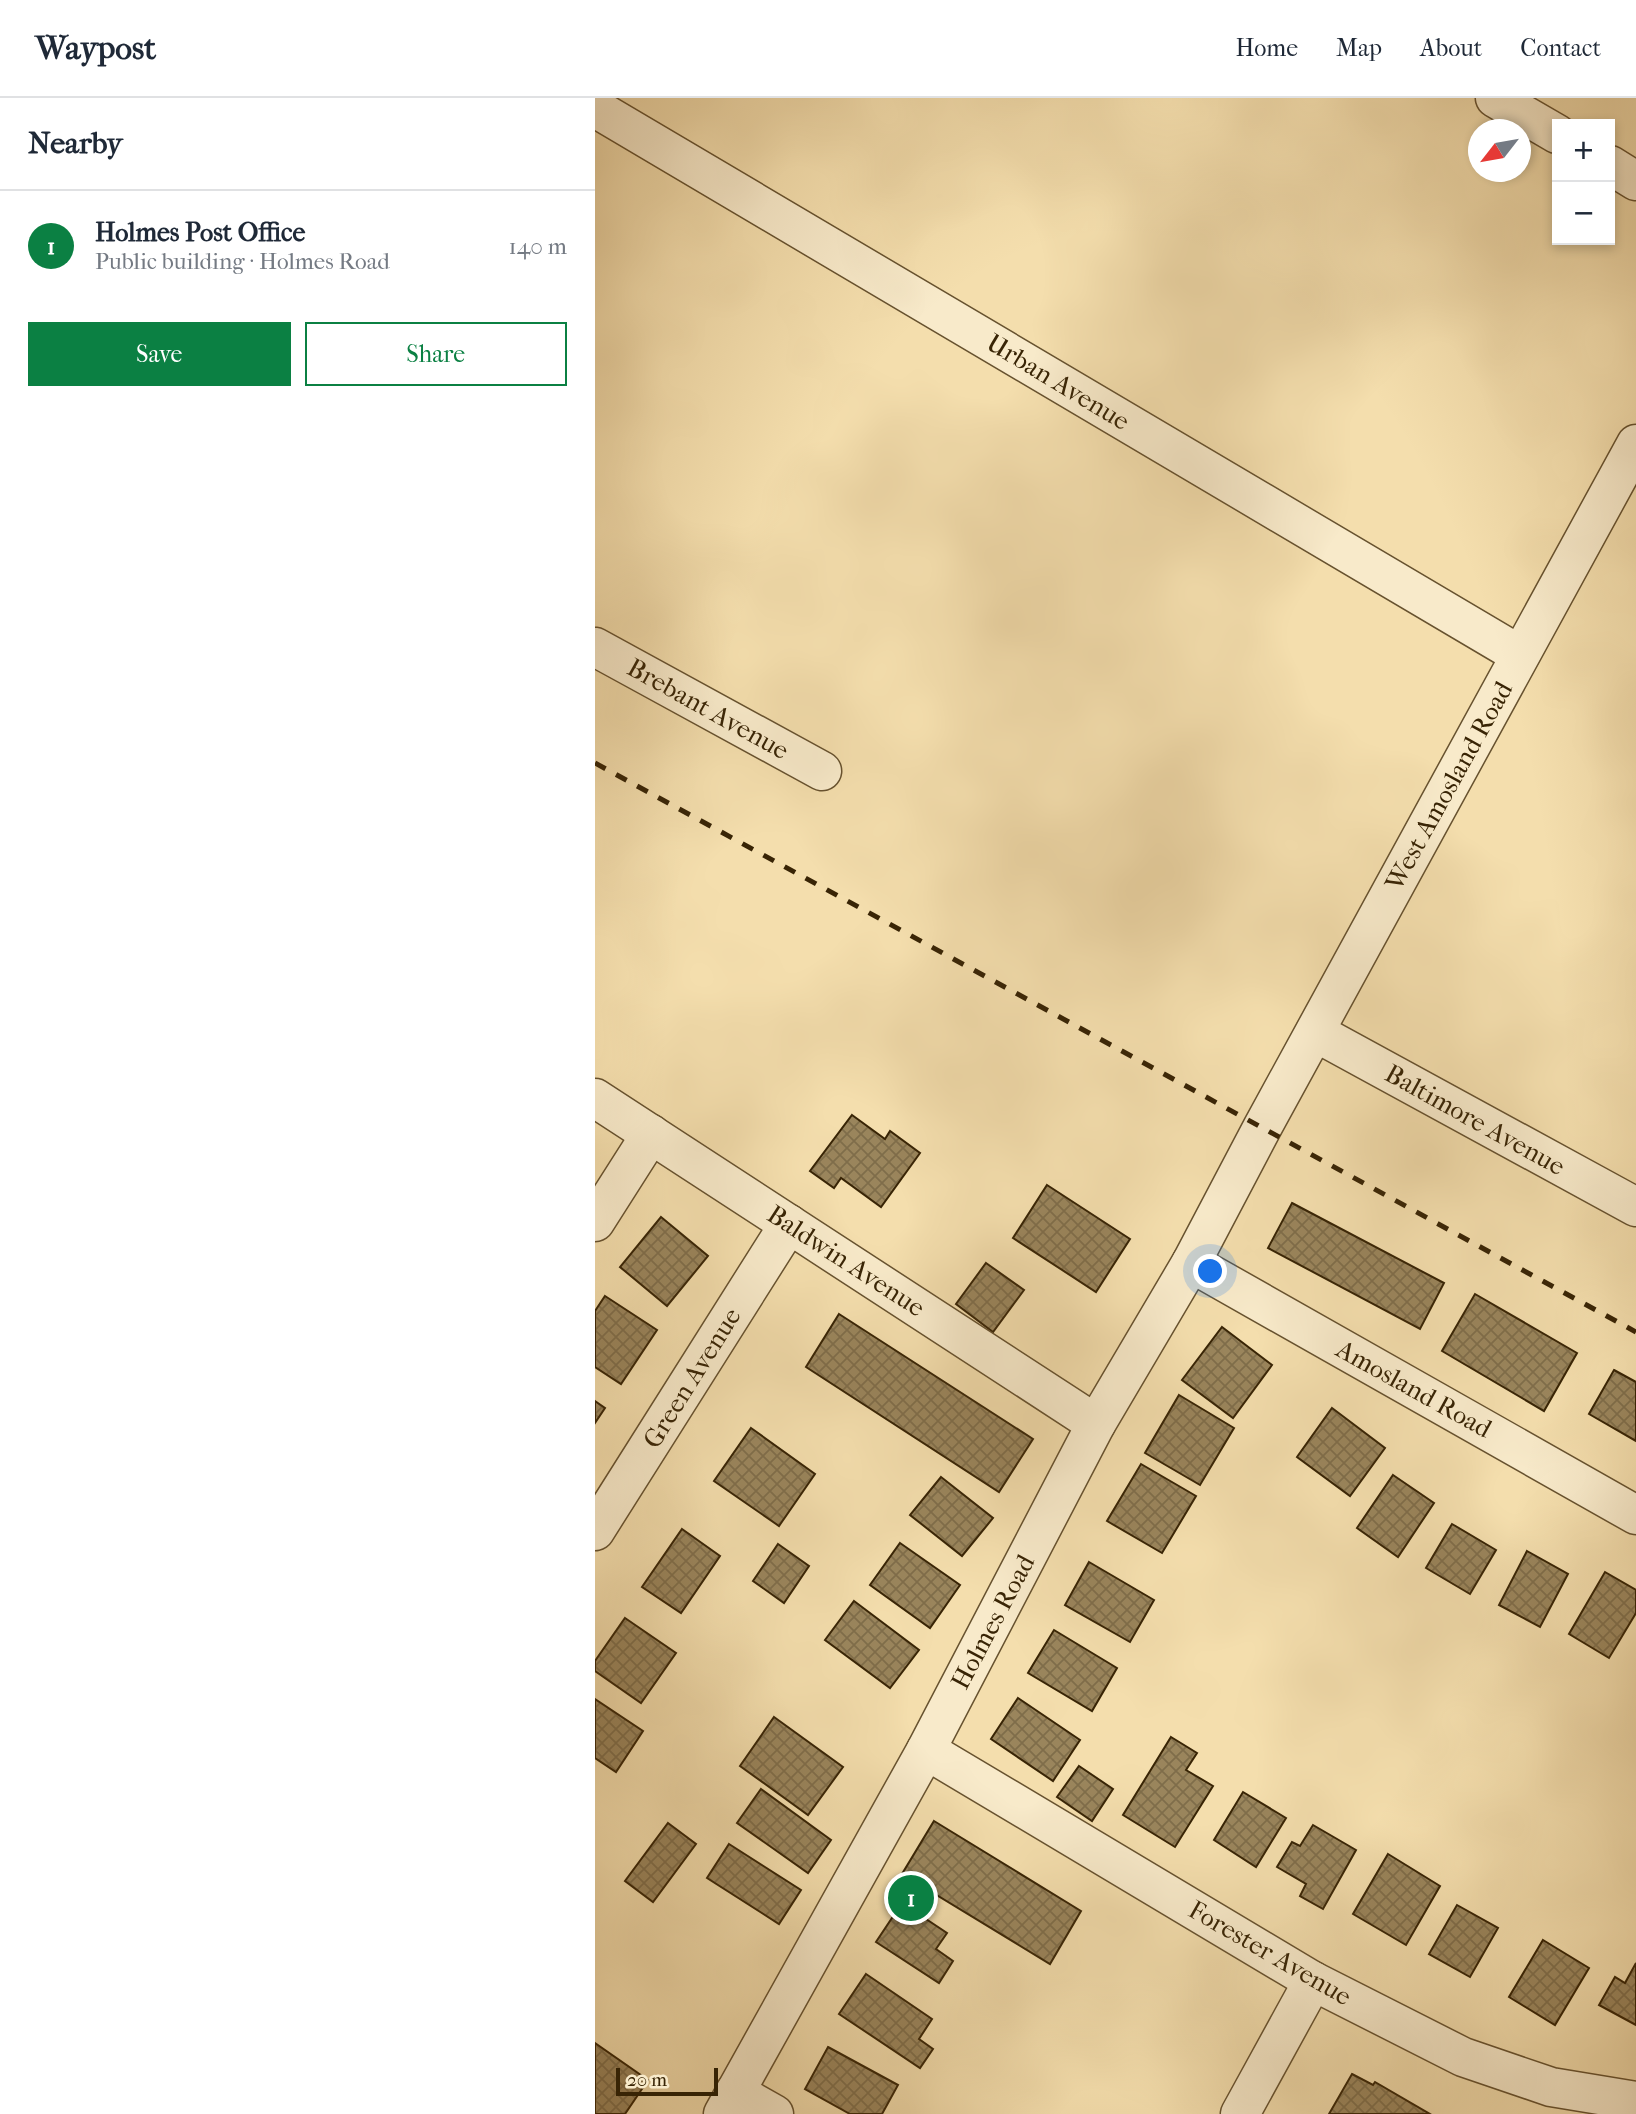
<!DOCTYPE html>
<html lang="en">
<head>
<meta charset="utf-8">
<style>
	body { margin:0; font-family:"IM FELL French Canon",serif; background:#f2f2f3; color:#1f2937 }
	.controls { position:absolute; right:21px; top:21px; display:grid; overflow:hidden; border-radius:0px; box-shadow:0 4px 10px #0003 }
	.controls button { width:63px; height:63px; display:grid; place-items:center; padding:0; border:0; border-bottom:2px solid #e0e1e3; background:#fff; color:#1f2937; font:35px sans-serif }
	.compass { position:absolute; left:873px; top:21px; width:63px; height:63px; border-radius:50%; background:#fff; box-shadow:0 4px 10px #0003; rotate:239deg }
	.scale { position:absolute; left:21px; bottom:18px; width:102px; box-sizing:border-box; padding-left:7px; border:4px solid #382405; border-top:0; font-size:19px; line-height:24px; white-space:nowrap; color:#382405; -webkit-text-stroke:5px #f8eaca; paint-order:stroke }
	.you { position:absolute; left:616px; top:1174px; width:24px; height:24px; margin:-18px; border:5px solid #fff; border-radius:50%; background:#1a73e8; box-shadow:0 0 0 10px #1a73e833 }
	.badge { display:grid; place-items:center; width:46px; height:46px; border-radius:50%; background:#0b8043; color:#fff; font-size:23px; font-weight:700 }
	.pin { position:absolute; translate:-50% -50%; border:4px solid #fff; box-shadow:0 2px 7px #0006 }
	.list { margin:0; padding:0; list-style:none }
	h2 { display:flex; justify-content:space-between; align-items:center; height:91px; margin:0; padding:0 28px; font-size:30px }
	h2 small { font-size:23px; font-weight:400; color:#747a83 }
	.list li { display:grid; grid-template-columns:46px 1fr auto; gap:21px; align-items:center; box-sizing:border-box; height:112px; padding:0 28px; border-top:2px solid #e0e1e3 }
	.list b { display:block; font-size:26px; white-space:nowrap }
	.list p { margin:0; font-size:23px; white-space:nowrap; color:#747a83 }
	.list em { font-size:23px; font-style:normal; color:#747a83 }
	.actions { display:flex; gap:14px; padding:21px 28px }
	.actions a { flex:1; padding:16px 0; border:2px solid #0b8043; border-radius:0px; text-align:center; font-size:24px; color:#0b8043 }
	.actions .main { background:#0b8043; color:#fff }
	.map { position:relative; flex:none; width:1041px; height:2016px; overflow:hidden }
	header { display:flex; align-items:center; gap:42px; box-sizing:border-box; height:98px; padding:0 35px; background:#fff; border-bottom:2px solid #e0e1e3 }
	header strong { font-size:33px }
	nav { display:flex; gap:38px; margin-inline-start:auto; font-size:24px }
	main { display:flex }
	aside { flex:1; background:#fff }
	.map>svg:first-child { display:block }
</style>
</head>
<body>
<header>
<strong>Waypost</strong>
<nav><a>Home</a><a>Map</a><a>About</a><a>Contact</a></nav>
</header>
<main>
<aside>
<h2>Nearby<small></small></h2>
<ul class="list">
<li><span class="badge">1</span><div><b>Holmes Post Office</b><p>Public building · Holmes Road</p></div><em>140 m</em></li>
</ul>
<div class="actions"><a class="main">Save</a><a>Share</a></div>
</aside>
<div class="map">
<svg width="1041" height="2016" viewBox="0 0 1041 2016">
	<defs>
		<pattern id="building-cross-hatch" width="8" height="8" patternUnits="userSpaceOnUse" patternTransform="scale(1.75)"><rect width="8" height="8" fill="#9a855c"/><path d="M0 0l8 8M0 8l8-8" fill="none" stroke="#7f6d4a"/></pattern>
	</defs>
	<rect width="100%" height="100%" fill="#f4dead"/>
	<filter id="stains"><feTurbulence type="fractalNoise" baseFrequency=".00286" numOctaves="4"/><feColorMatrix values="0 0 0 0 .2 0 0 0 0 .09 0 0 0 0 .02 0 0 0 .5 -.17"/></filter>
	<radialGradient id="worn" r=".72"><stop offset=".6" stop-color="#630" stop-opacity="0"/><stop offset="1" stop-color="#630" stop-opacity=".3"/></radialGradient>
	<!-- building -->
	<g fill="url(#building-cross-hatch)" stroke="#382405" stroke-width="2">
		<polygon points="257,1017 290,1041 295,1033 325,1055 286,1109 246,1080 239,1090 215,1073"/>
		<polygon points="452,1087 535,1141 501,1194 418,1140"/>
		<polygon points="697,1105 849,1185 825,1231 673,1150"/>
		<polygon points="66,1119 113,1158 72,1208 25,1169"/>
		<polygon points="391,1165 429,1192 398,1234 361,1206"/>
		<polygon points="880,1196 982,1255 949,1313 847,1253"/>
		<polygon points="10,1198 62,1232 26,1286 0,1269 0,1213"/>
		<polygon points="244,1216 438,1341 404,1394 211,1269"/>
		<polygon points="627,1229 677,1267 638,1320 587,1282"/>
		<polygon points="1019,1272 1041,1284 1041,1343 994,1316"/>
		<polygon points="584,1297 639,1330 605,1387 550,1355"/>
		<polygon points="0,1303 10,1310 0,1325"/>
		<polygon points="737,1310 790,1350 755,1398 702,1359"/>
		<polygon points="156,1330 220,1376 184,1428 119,1383"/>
		<polygon points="546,1366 601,1398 567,1455 512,1423"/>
		<polygon points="798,1377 839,1405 803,1459 762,1430"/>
		<polygon points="346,1379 398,1420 367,1458 315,1417"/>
		<polygon points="857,1426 901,1452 875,1496 831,1470"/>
		<polygon points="87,1431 125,1458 86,1515 47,1489"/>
		<polygon points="305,1445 365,1487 335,1530 275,1487"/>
		<polygon points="183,1446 214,1468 189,1505 158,1483"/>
		<polygon points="932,1453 973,1476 945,1529 904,1507"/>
		<polygon points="494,1464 559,1502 535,1544 470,1507"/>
		<polygon points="1010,1474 1041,1492 1041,1515 1014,1560 974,1536"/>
		<polygon points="259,1503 324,1552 295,1590 230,1542"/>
		<polygon points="30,1520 81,1555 46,1605 0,1573 0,1563"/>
		<polygon points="459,1532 522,1570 497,1613 433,1575"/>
		<polygon points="423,1600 485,1642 458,1683 396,1641"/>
		<polygon points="0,1601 48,1633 21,1674 0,1660"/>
		<polygon points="179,1619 248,1669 213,1717 145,1668"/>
		<polygon points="576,1639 602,1655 591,1672 618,1688 580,1749 528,1717"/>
		<polygon points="484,1668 518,1691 497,1723 462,1699"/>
		<polygon points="166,1691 236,1742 213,1775 142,1725"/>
		<polygon points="648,1694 691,1720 661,1769 619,1742"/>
		<polygon points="339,1723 486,1813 455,1866 307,1776"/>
		<polygon points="73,1725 101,1746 58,1804 30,1783"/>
		<polygon points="718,1727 761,1752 728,1811 705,1798 711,1786 682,1769 697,1744 705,1748"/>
		<polygon points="134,1746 206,1792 184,1826 112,1780"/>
		<polygon points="793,1756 845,1788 811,1847 758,1816"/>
		<polygon points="307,1805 352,1835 341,1851 358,1863 344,1885 281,1844"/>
		<polygon points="862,1807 903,1830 875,1879 834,1856"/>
		<polygon points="948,1842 994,1870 960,1927 914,1899"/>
		<polygon points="1041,1865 1041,1927 1004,1907 1020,1879 1030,1885"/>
		<polygon points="271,1876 337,1921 324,1941 338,1951 325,1970 244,1916"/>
		<polygon points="0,1945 53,1982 30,2016 0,2016"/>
		<polygon points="233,1949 303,1987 287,2016 255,2016 210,1991"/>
		<polygon points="757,1976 778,1987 780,1984 835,2016 734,2016"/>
	</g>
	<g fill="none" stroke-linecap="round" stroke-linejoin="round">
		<defs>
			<g id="minor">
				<polyline points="900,0 962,36"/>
				<polyline points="0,10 925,557"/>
				<polyline points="1015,67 1041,83"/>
				<polyline points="0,549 227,673"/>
				<polyline points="720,934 1041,1109"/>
				<polyline points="0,1000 501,1326"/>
				<polyline points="0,1124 56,1036"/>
				<polyline points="596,1165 1041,1417"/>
				<polyline points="0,1433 194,1126"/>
				<polyline points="331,1652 718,1883 868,1959 956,1989 1041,2003"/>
				<polyline points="140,1994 179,2016"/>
				<polyline points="128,2016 331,1652 501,1326 596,1165 667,1030 1041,346"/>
				<polyline points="645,2016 718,1883"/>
			</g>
		</defs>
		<!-- minor casing -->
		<use href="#minor" stroke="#67522f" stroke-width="41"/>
		<!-- minor -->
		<use href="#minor" stroke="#f8eaca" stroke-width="38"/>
		<!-- rail -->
		<polyline stroke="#382405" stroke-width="5" stroke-dasharray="12 12" stroke-linecap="butt" points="0,665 1041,1234"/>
	</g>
	<g text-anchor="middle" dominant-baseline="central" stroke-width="5" stroke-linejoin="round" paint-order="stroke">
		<!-- street labels -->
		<g font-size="26" fill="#382405" stroke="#f8eaca">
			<text transform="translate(463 284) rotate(31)">Urban Avenue</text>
			<text transform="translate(113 611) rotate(29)">Brebant Avenue</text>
			<text transform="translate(854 688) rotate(-61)">West Amosland Road</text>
			<text transform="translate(880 1022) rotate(29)">Baltimore Avenue</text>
			<text transform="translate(251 1163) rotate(33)">Baldwin Avenue</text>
			<text transform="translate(97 1280) rotate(-58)">Green Avenue</text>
			<text transform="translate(819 1291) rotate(29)">Amosland Road</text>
			<text transform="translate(398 1524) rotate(-62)">Holmes Road</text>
			<text transform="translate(675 1855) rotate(30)">Forester Avenue</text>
		</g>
	</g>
	<rect width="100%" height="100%" filter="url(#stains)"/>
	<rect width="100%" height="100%" fill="url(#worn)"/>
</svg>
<div class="controls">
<button>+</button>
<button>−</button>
</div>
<svg class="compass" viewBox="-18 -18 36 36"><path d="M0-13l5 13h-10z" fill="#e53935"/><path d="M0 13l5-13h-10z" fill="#747a83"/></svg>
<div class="scale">20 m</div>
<div class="you"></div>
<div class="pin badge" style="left:316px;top:1800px">1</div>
</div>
</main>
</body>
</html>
